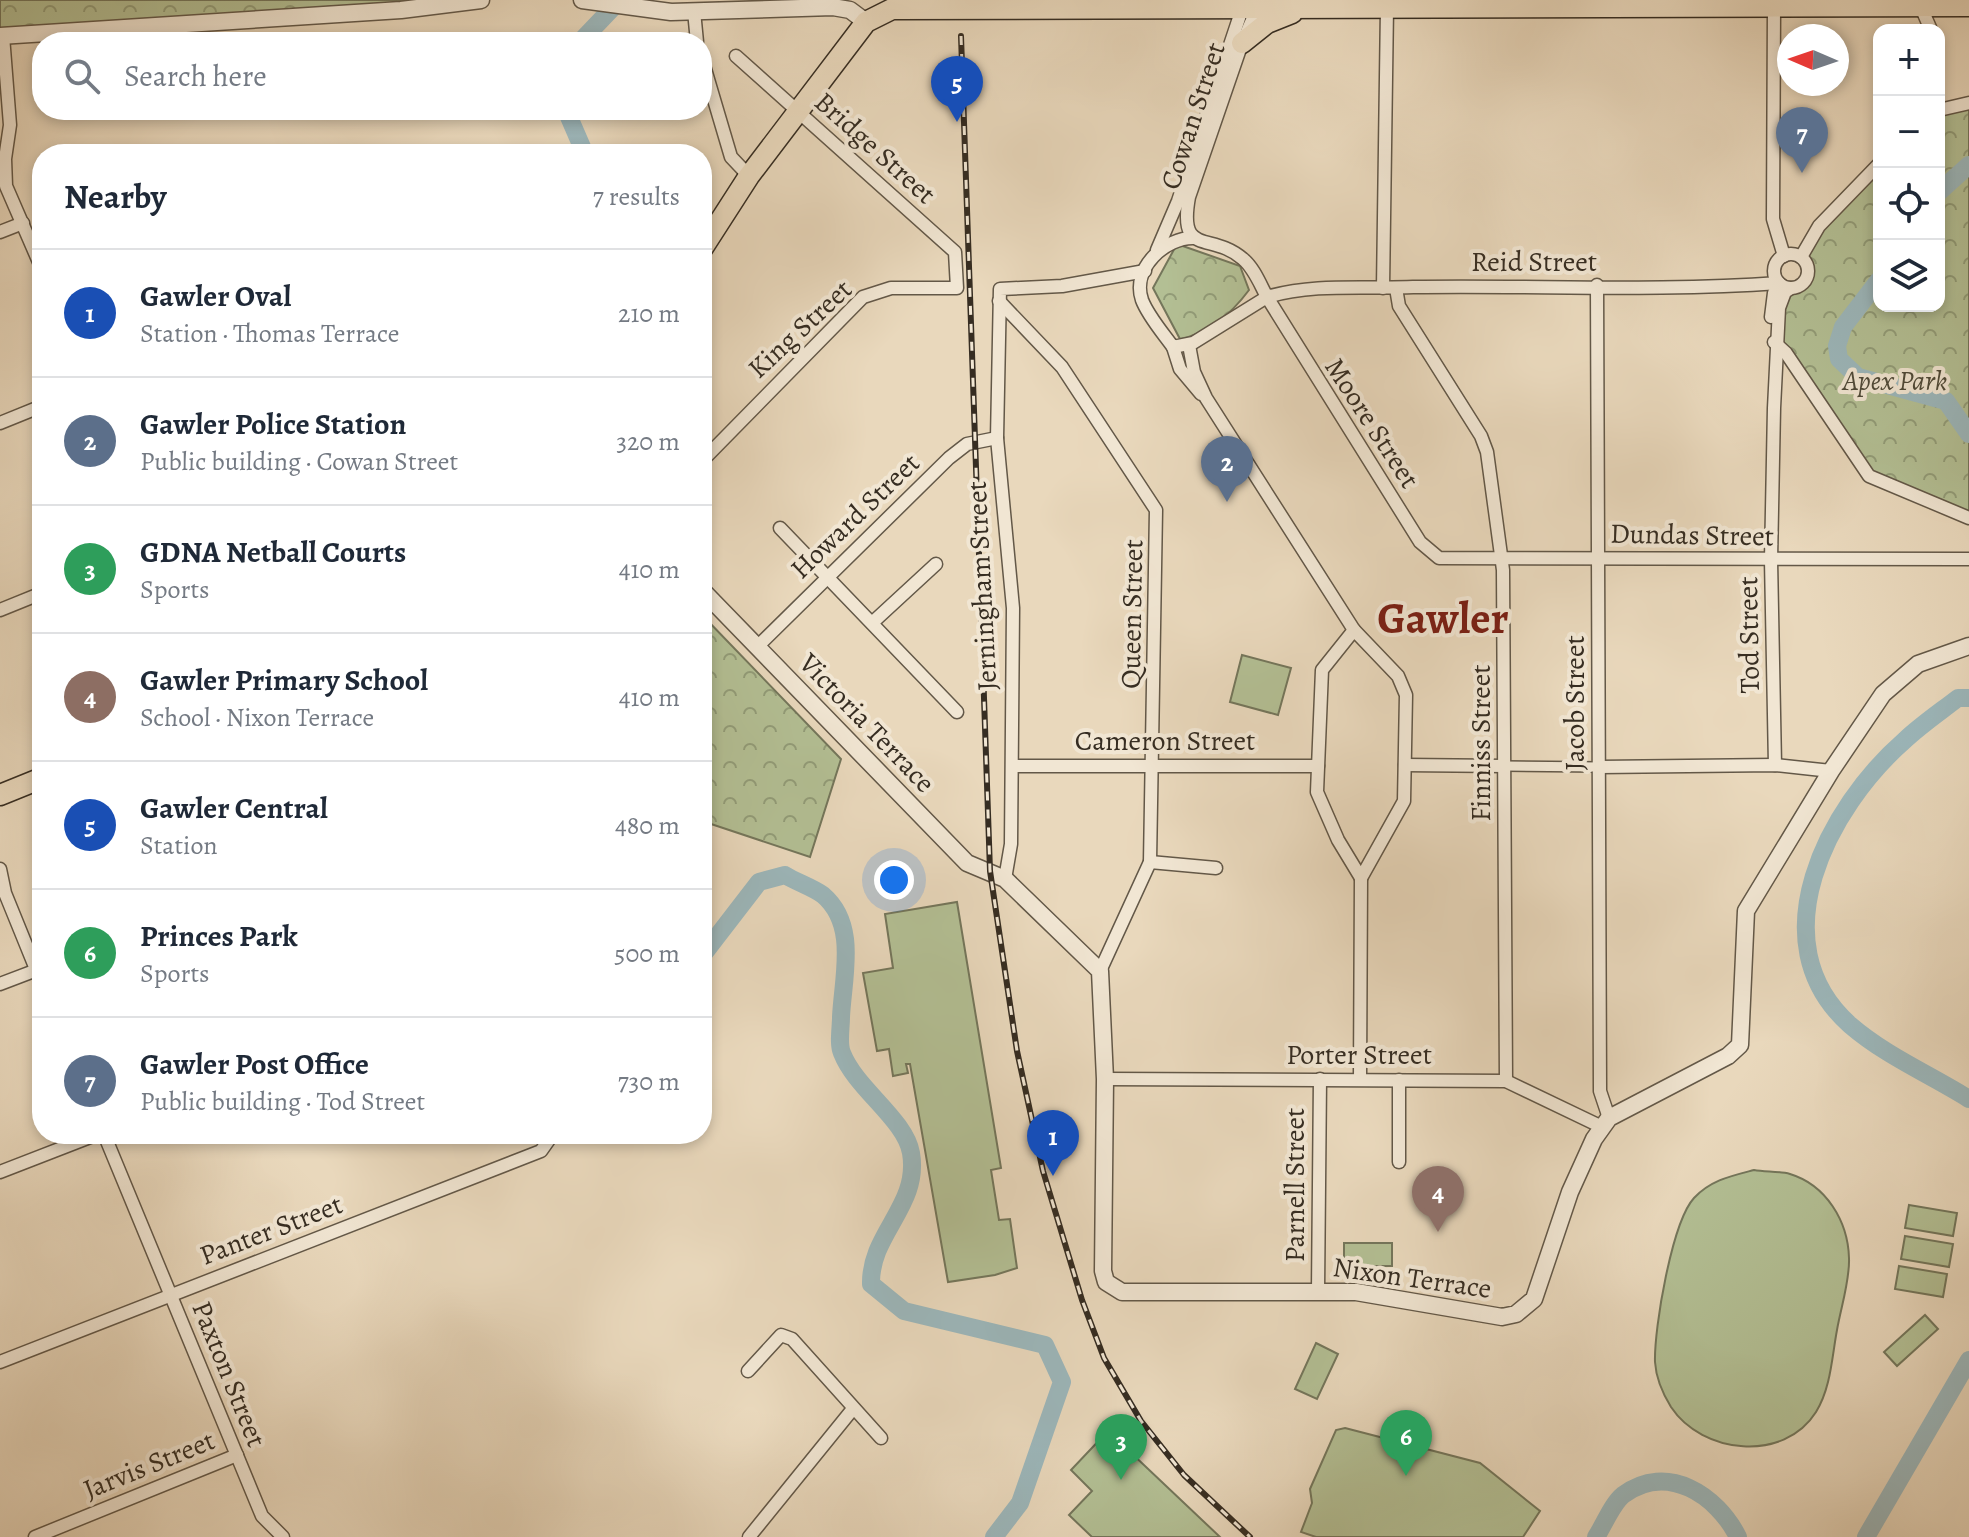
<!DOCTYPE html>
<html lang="en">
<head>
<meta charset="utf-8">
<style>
	body { margin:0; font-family:Alegreya,serif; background:#f2f2f3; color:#1f2937 }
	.controls { position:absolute; right:24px; top:24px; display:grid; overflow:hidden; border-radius:16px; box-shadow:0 4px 12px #0003 }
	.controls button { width:72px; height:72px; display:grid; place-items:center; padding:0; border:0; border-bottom:2px solid #e0e1e3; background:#fff; color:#1f2937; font:40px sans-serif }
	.compass { position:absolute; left:1777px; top:24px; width:72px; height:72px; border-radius:50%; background:#fff; box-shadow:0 4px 12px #0003; rotate:272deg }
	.you { position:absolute; left:894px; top:880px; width:28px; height:28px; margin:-20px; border:6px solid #fff; border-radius:50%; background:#1a73e8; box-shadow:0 0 0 12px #1a73e833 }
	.badge { display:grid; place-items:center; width:52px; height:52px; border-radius:50%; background:#8f2418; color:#fff; font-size:26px; font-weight:700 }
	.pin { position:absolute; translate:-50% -66px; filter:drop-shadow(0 2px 4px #0008) }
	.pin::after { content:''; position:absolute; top:42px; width:28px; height:24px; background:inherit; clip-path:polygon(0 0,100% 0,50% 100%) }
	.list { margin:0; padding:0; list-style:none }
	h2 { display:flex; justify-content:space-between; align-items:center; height:104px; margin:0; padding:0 32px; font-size:34px }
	h2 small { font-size:26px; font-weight:400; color:#747a83 }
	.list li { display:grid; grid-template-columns:52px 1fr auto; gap:24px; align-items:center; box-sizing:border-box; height:128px; padding:0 32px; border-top:2px solid #e0e1e3 }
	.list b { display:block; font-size:30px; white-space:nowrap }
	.list p { margin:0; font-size:26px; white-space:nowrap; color:#747a83 }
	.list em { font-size:26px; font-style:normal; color:#747a83 }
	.icon { flex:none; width:44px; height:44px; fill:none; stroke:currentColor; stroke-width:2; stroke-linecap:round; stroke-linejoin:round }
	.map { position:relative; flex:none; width:1969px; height:1537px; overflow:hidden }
	.search { position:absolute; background:#fff; box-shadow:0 4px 12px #0003; left:32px; top:32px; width:680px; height:88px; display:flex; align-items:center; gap:20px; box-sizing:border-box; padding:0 28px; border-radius:32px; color:#747a83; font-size:30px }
	.panel { position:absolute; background:#fff; box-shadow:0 4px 12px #0003; left:32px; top:144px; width:680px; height:1000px; border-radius:32px }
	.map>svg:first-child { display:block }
</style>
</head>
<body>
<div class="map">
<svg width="1969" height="1537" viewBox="0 0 1969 1537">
	<defs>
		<pattern id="park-crowns" width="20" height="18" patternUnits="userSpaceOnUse" patternTransform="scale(2)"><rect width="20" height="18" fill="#b3bf94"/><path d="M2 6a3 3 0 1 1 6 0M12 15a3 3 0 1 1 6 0" fill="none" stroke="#929c78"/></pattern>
	</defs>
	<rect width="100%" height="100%" fill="#e9d8bc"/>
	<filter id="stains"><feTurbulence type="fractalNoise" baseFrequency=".0025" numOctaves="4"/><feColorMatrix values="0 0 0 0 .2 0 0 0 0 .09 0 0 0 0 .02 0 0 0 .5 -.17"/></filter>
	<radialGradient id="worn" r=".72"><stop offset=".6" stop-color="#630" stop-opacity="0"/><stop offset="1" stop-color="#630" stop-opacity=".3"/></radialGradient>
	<!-- grass -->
	<g fill="#b3bf94" stroke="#74765b" stroke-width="2">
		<polygon points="1242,655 1291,668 1278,715 1230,702"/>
		<polygon points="957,902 1001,1168 991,1170 999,1220 1010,1219 1017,1268 995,1275 948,1282 910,1064 906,1064 908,1073 893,1076 889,1049 877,1051 863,973 893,968 885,914"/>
		<path d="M 1754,1170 C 1765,1172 1779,1171 1790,1174 C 1826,1185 1848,1221 1849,1258 C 1850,1280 1841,1307 1837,1330 C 1832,1356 1831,1388 1816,1412 C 1784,1463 1702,1454 1671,1407 C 1663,1394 1656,1378 1655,1362 C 1654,1328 1672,1222 1694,1198 C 1711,1180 1731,1176 1754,1170 Z"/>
		<polygon points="1909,1205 1957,1213 1953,1236 1905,1228"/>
		<polygon points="1905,1236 1953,1244 1949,1267 1901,1259"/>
		<rect x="1344" y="1243" width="48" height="23"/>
		<polygon points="1899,1266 1947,1274 1943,1297 1895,1289"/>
		<polygon points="1925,1315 1938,1329 1897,1366 1884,1352"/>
		<polygon points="1316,1343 1338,1354 1317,1399 1295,1389"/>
		<polygon points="1345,1428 1480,1463 1540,1511 1523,1537 1316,1537 1301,1532 1312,1503 1310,1489 1336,1430"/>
		<polygon points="1108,1431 1220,1537 1092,1537 1069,1515 1092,1491 1071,1470"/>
	</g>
	<!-- park -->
	<g fill="url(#park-crowns)" stroke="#74765b" stroke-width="2">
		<polygon points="0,0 481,0 0,36"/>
		<polygon points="1969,103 1969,518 1869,476 1777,345 1779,308 1791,288 1800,286 1807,278 1804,259 1810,237 1879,164 1879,306 1939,306 1939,110"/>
		<path d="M 1177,244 L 1240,266 L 1249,290 C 1232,313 1209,333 1180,339 L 1153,288 Z"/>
		<polygon points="705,618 841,759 810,857 702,821"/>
	</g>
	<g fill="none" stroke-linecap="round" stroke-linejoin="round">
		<!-- river -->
		<g stroke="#9cb7bb" stroke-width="18">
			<polyline points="580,42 620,0"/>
			<polyline points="566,110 585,154"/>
			<polyline points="1939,192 1969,165"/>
			<polyline points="1879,280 1843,327 1837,346 1839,359 1858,377 1946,401 1969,434"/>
			<path d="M 1969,698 L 1958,698 C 1940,712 1921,725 1905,740 C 1828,807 1757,942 1850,1025 C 1886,1056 1929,1074 1969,1099"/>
			<path d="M 702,956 L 759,882 L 785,875 C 796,882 812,887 823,895 C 858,925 843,976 841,1017 C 841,1028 838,1044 842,1053 C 856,1089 905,1119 911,1153 C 920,1206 870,1233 871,1284 L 904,1311 L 1045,1345 L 1062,1382 L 1020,1503 L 994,1537"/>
			<path d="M 1596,1537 C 1604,1525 1612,1504 1623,1495 C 1667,1462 1717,1495 1738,1537"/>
			<polyline points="1866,1537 1969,1360"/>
		</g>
		<defs>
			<polyline id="pedestrian" points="1505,766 1600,767"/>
			<g id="minor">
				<polyline points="1774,6 1773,219 1784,256"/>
				<polyline points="1921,7 1931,30"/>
				<polyline points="694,11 697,42"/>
				<polyline points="3,36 10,125 5,159 6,186 42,269"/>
				<polyline points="702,59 731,157 749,176"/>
				<polyline points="1939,110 1969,103"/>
				<polyline points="0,232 23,223"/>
				<path d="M 1194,238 C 1166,237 1131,268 1142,300 C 1148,316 1163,333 1173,347 L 1193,343 L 1267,297 C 1260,284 1254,268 1243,259 C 1211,231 1178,258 1189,197 L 1242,43 L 1257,9"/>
				<polyline points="1157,250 1178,201 1242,9"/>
				<circle cx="1791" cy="271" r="17"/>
				<polyline points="1801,257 1819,226 1879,164"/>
				<path d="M 1779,283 C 1657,292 1535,285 1413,287 C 1365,289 1313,283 1267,297 L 1420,542 L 1439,558 L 1969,559"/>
				<polyline points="1597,285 1600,1091 1609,1118"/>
				<polyline points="1383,288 1387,7"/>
				<polyline points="1396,288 1399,306 1481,436 1487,452 1503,570 1506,1081"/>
				<polyline points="999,301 1062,367 1156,510 1150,862 1100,971"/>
				<polyline points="1771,317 1774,293 1781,285"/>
				<polyline points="1774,342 1786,353 1869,476 1969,518"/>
				<polyline points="1189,345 1194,372 1206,398 1354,630"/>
				<polyline points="1173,347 1180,369 1201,394"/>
				<polyline points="0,423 42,406"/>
				<polyline points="702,461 863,297 891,288 957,288 955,252 736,56"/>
				<polyline points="780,528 957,712"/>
				<polyline points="0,610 42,593"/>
				<polyline points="872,623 936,564"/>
				<polygon points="1354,630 1398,676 1406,695 1404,801 1361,878 1338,840 1317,792 1322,670"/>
				<polyline points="757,647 949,458 967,444 997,438"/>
				<polyline points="1405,765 1505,766"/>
				<polyline points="1775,765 1771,560 1774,408 1779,308 1785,292 1791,288"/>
				<polyline points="1013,766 1318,766"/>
				<polyline points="1600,767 1775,765 1831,771"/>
				<polyline points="1150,862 1216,868"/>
				<polyline points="0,869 5,893 42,984"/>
				<polyline points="1005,879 1011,844 1013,608 997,438 1000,289 1062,286 1145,271"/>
				<polyline points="0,984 42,968"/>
				<polyline points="1105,1079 1506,1081 1602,1127"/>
				<polyline points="1360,1079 1361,878"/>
				<polyline points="104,1134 262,1516 283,1537"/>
				<polyline points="1399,1162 1399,1080"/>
				<polyline points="0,1172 98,1134"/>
				<polyline points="1318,1291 1320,1079"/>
				<polyline points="0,1362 541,1151 553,1134"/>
				<polyline points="748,1371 781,1335 792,1339 881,1438"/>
				<polyline points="35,1537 237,1455"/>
				<polyline points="749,1537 852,1410"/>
			</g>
			<g id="tertiary">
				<polyline points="582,0 671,12 833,7 850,10 866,22"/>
				<polyline points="0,36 401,10 481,0"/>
				<polyline points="702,590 967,863 1005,879 1100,971 1105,1079 1103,1271 1106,1282 1122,1292 1356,1292 1502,1317 1516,1314 1534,1299 1570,1192 1594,1139 1609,1118 1728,1056 1740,1045 1746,911 1831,771 1883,694 1918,664 1969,646"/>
			</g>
			<g id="primary">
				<polyline points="1242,43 1267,23 1292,13"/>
				<polyline points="702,249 749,176 866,22 892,9 1969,6"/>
				<polyline points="0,795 42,778"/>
			</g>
		</defs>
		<!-- pedestrian casing -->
		<use href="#pedestrian" stroke="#635848" stroke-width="12"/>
		<!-- minor casing -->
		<use href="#minor" stroke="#635848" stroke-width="15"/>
		<!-- tertiary casing -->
		<use href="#tertiary" stroke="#635848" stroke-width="19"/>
		<!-- primary casing -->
		<use href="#primary" stroke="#362d22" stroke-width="23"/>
		<!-- pedestrian -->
		<use href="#pedestrian" stroke="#f1e6d3" stroke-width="9"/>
		<!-- minor -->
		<use href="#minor" stroke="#f1e6d3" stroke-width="12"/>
		<!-- tertiary -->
		<use href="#tertiary" stroke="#f1e6d3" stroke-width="16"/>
		<!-- primary -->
		<use href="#primary" stroke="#e9d8bc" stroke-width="20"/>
		<defs>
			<polyline id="rail" points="961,36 990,871 1017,1051 1043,1171 1082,1300 1104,1358 1141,1421 1184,1475 1250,1537"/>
		</defs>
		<!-- rail casing -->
		<use href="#rail" stroke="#362d22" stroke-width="6"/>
		<!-- rail -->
		<use href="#rail" stroke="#f1e6d3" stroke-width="3" stroke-dasharray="9" stroke-linecap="butt"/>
	</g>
	<g text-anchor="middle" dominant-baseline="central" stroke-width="8" stroke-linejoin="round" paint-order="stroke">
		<!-- street labels -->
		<g font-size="28" fill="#362d22" stroke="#f1e6d3">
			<text transform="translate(1193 116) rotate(-72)">Cowan Street</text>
			<text transform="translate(875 148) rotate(42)">Bridge Street</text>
			<text x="1534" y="262">Reid Street</text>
			<text transform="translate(800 329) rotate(-43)">King Street</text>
			<text transform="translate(1372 423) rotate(57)">Moore Street</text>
			<text transform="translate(855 516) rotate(-44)">Howard Street</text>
			<text transform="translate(1692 535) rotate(1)">Dundas Street</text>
			<text transform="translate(982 586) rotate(-93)">Jerningham Street</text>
			<text transform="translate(1132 614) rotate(-89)">Queen Street</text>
			<text transform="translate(1749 635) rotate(-91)">Tod Street</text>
			<text transform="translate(1575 703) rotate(-90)">Jacob Street</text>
			<text transform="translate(867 723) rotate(46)">Victoria Terrace</text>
			<text x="1165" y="741">Cameron Street</text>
			<text transform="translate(1481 743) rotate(-90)">Finniss Street</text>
			<text x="1359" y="1055">Porter Street</text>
			<text transform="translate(1295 1185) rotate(-90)">Parnell Street</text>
			<text transform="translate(271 1230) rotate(-21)">Panter Street</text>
			<text transform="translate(1412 1278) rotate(8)">Nixon Terrace</text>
			<text transform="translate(229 1374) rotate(68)">Paxton Street</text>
			<text transform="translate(149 1465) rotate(-22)">Jarvis Street</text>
		</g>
		<!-- park labels -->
		<g font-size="28" font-style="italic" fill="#4f4a39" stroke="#f1e6d3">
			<text x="1895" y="381">Apex Park</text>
		</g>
		<!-- town labels -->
		<g font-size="44" font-weight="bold" fill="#7a1f14" stroke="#f1e6d3">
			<text x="1443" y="618">Gawler</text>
		</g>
	</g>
	<rect width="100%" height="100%" filter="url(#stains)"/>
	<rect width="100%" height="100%" fill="url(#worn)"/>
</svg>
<div class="controls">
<button>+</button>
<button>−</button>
<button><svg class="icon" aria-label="locate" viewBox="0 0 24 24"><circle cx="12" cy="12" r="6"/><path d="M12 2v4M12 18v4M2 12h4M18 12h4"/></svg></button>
<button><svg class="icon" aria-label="layers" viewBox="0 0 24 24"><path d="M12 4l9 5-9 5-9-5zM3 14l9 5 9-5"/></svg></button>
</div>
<svg class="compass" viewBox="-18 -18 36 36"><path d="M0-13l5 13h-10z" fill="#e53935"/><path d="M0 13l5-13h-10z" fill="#747a83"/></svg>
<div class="you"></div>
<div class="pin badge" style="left:1053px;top:1176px;background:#1a4fb4">1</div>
<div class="pin badge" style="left:1227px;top:502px;background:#5c6f8a">2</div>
<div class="pin badge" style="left:1121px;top:1480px;background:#2e9e5b">3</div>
<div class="pin badge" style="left:1438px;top:1232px;background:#8d6e63">4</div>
<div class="pin badge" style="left:957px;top:122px;background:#1a4fb4">5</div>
<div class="pin badge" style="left:1406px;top:1476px;background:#2e9e5b">6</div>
<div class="pin badge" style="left:1802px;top:173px;background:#5c6f8a">7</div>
<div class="search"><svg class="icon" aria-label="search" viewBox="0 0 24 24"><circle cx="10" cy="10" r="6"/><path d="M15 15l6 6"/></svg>Search here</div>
<section class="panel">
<h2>Nearby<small>7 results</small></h2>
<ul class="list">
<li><span class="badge" style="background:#1a4fb4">1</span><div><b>Gawler Oval</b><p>Station · Thomas Terrace</p></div><em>210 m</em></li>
<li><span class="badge" style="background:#5c6f8a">2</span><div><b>Gawler Police Station</b><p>Public building · Cowan Street</p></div><em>320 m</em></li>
<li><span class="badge" style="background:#2e9e5b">3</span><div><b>GDNA Netball Courts</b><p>Sports</p></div><em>410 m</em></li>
<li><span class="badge" style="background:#8d6e63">4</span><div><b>Gawler Primary School</b><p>School · Nixon Terrace</p></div><em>410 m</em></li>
<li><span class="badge" style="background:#1a4fb4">5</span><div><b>Gawler Central</b><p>Station</p></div><em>480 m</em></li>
<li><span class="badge" style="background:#2e9e5b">6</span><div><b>Princes Park</b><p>Sports</p></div><em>500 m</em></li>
<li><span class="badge" style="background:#5c6f8a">7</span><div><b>Gawler Post Office</b><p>Public building · Tod Street</p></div><em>730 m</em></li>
</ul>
</section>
</div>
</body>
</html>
